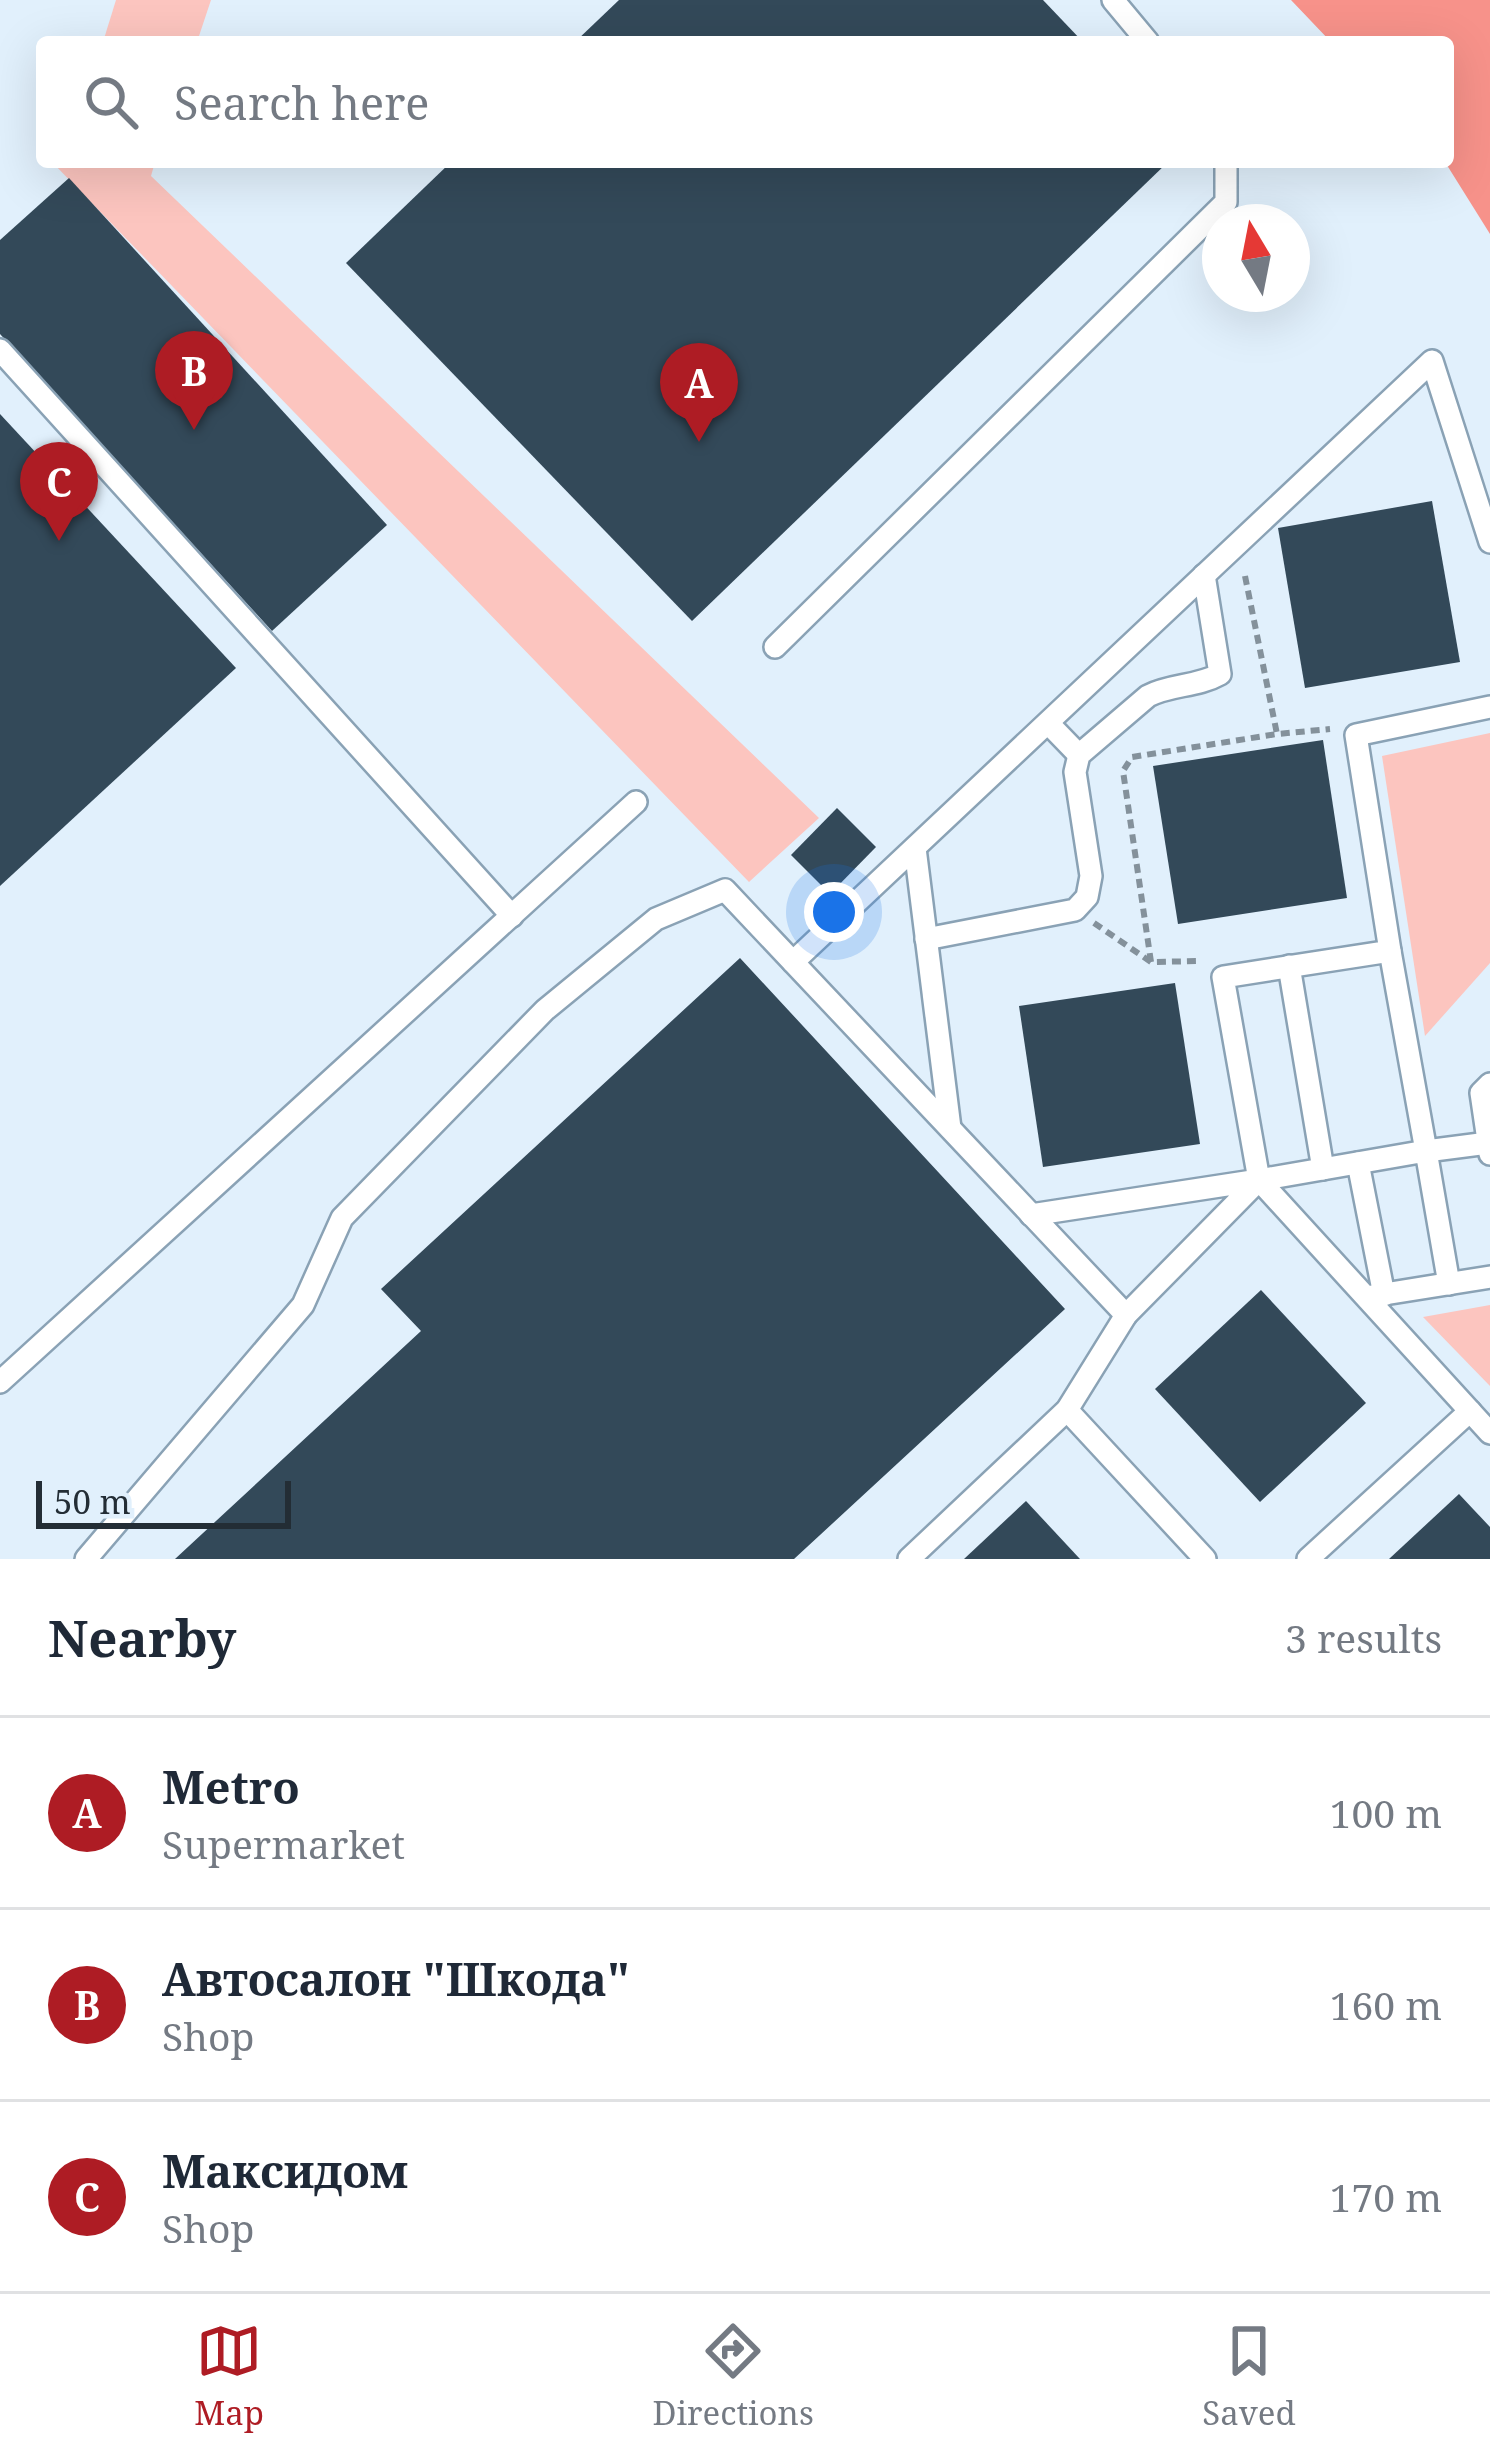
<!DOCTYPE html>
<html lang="en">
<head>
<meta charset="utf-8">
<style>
	body { margin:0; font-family:"Noto Serif",serif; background:#f6f6f7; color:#1f2937 }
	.compass { position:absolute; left:1202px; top:204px; width:108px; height:108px; border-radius:50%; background:#fff; box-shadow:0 12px 48px #0002; rotate:350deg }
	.scale { position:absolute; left:36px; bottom:30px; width:255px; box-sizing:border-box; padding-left:12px; border:6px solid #232d35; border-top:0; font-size:33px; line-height:42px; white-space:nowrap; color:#232d35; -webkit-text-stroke:9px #e1f0fc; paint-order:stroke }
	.you { position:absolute; left:834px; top:912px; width:42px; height:42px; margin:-30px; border:9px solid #fff; border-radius:50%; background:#1a73e8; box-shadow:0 0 0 18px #1a73e833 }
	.badge { display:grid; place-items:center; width:78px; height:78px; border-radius:50%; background:#ae1c24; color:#fff; font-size:39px; font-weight:700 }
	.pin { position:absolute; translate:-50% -99px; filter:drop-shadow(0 3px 6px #0008) }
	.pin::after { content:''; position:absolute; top:63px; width:42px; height:36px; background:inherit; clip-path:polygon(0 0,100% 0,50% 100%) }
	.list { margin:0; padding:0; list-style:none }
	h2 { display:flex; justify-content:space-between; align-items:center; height:156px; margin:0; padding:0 48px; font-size:51px }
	h2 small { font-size:39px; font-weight:400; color:#747a83 }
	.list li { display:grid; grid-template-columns:78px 1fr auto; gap:36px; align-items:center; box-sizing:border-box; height:192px; padding:0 48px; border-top:3px solid #e0e1e3 }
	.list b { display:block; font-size:45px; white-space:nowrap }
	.list p { margin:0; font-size:39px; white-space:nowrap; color:#747a83 }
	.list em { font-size:39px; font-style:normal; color:#747a83 }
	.icon { flex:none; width:66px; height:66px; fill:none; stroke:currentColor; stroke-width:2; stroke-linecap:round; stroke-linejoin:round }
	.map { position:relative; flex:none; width:1490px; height:1559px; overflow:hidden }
	.search { position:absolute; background:#fff; box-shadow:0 12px 48px #0002; left:36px; right:36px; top:36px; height:132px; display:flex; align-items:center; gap:30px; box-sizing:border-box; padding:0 42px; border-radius:12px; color:#747a83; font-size:45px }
	.sheet { height:732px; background:#fff }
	nav { display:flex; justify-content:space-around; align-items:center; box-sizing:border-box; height:168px; border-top:3px solid #e0e1e3; background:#fff; font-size:33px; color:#747a83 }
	nav a { display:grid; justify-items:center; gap:6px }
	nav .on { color:#ae1c24 }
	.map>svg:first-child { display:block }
</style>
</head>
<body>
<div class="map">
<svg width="1490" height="1559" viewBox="0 0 1490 1559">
	<rect width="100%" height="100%" fill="#e1f0fc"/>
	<!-- green -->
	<g fill="#fcc5bf">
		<polygon points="116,0 211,0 197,42 103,42"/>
		<polygon points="52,162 155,162 151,176 819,818 749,882"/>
		<polygon points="1490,733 1490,963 1425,1036 1382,756"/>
		<polygon points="1490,1305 1490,1386 1423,1317"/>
	</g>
	<!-- forest -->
	<polygon fill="#f7928a" points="1291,0 1490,0 1490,234 1445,162 1448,42 1331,42"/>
	<!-- building -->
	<g fill="#334959">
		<polygon points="619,0 1043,0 1083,42 575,42"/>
		<polygon points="451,162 1168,162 692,621 346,263"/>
		<polygon points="69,178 387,525 272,631 0,334 0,240"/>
		<polygon points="0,414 236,668 0,886"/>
		<polygon points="1432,501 1460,662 1305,688 1278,528"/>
		<polygon points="1323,740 1347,898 1178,924 1153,766"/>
		<polygon points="837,808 876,847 830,894 791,855"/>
		<polygon points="740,958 1065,1309 794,1559 175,1559 421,1331 381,1289"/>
		<polygon points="1175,983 1200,1144 1043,1167 1019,1006"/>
		<polygon points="1261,1290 1366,1403 1260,1502 1155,1389"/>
		<polygon points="1459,1494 1490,1527 1490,1559 1389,1559"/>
		<polygon points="1026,1501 1080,1559 964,1559"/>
	</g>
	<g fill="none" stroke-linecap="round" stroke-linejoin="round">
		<defs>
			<g id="lane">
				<polyline points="1113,0 1148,42"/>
				<polyline points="0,350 512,916"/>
				<polyline points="775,647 1226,202 1226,162"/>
				<polyline points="1490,707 1356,735 1390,951 1223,977 1259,1180 1490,1433"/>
				<polyline points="1048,723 1079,755"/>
				<polyline points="915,848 950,1128"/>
				<path d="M 926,939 L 1075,910 L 1087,897 L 1091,876 L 1075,772 L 1079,755 L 1148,696 C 1171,684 1197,687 1220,674 L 1204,575"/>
				<polyline points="1390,951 1426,1151 1488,1143"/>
				<polyline points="793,962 1432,361 1490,542"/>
				<polyline points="1289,966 1323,1169"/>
				<polyline points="1490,1154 1481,1093 1490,1084"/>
				<polyline points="1358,1163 1384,1295"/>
				<polyline points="1259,1180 1426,1151 1449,1284"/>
				<polyline points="1372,1296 1490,1277"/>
				<polyline points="0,1382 636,802"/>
				<polyline points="1067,1410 1205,1559"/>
				<polyline points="86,1559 303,1305 342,1218 545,1010 656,919 725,890 1126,1315"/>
				<polyline points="909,1559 1067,1410 1126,1315 1259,1180 1031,1215"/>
				<polyline points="1308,1559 1470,1411"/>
			</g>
		</defs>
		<!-- lane casing -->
		<use href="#lane" stroke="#8aa2b5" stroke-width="26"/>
		<!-- path -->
		<g stroke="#84919b" stroke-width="6" stroke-dasharray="9 6" stroke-linecap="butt">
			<polyline points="1245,576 1277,734 1330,729"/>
			<polyline points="1094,923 1151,962 1200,961"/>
			<polyline points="1151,962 1123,771 1132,757 1277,734"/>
		</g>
		<!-- lane -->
		<use href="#lane" stroke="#fff" stroke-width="21"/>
	</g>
</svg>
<svg class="compass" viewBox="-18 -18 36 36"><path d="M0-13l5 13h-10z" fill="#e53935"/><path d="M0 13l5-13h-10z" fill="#747a83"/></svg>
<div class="scale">50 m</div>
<div class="you"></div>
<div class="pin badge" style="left:699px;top:442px">A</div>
<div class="pin badge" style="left:194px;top:430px">B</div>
<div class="pin badge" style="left:59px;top:541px">C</div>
<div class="search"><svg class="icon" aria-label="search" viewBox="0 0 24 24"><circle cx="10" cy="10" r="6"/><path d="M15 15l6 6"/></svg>Search here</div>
</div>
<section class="sheet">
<h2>Nearby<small>3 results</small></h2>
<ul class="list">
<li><span class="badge">A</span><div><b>Metro</b><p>Supermarket</p></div><em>100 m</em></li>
<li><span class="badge">B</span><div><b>Автосалон &quot;Шкода&quot;</b><p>Shop</p></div><em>160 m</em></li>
<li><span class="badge">C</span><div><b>Максидом</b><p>Shop</p></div><em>170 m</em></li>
</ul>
</section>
<nav>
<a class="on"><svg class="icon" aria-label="map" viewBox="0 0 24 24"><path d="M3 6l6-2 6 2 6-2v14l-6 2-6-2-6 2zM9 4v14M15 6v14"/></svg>Map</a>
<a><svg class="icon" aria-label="directions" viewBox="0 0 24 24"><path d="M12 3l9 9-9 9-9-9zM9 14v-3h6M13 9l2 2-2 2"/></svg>Directions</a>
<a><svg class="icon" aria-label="saved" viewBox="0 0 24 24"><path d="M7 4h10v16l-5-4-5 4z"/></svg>Saved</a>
</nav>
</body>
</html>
